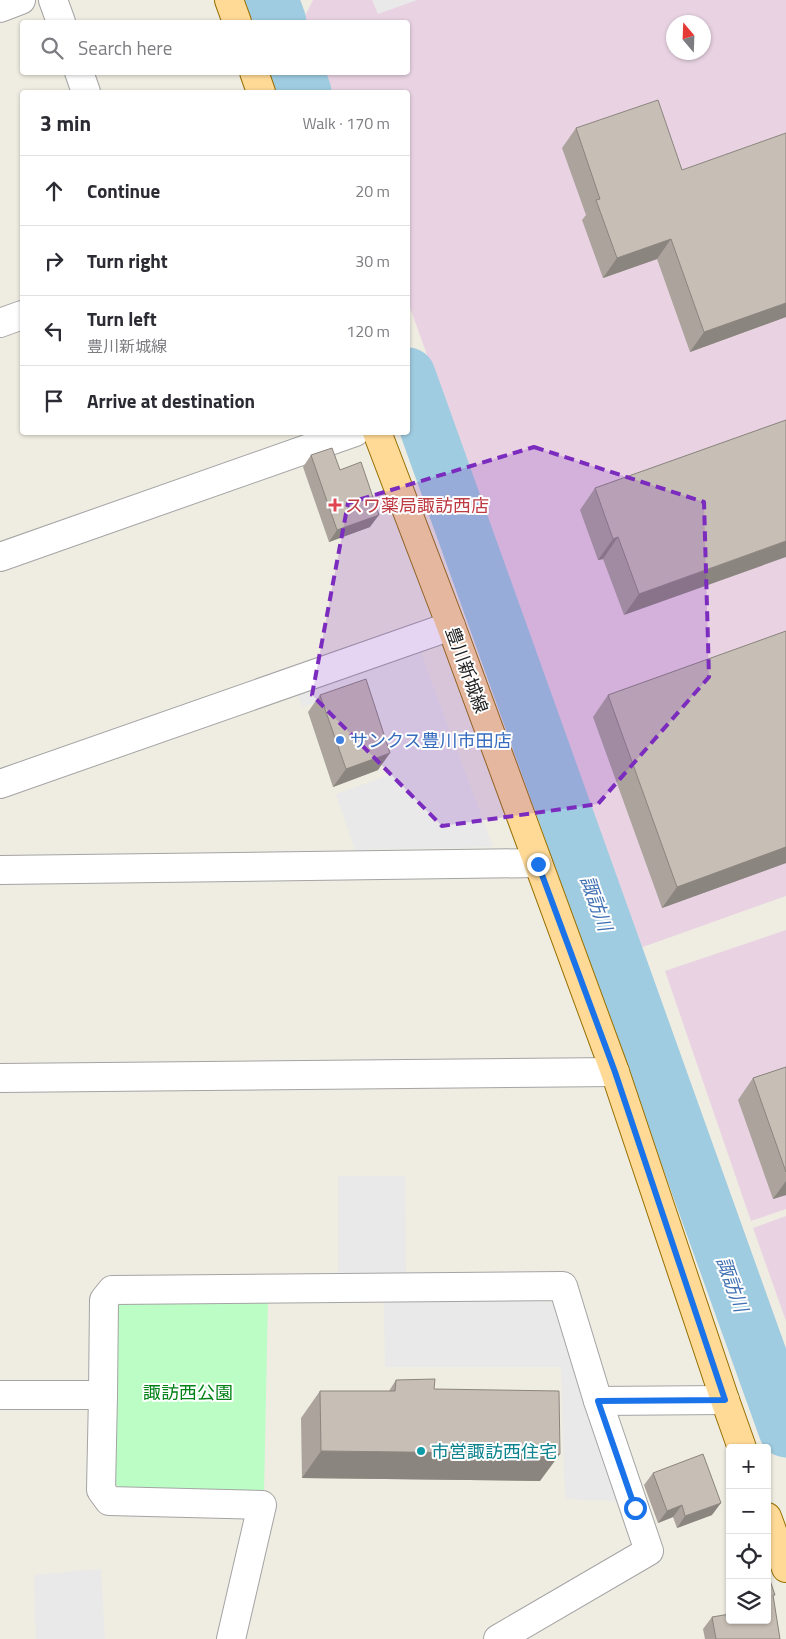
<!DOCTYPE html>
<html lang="en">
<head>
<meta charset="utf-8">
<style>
	body { margin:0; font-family:"Titillium Web","Noto Sans JP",sans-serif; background:#f2f2f3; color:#2b2b33 }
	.controls { position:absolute; right:15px; bottom:15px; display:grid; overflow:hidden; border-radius:5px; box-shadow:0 1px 4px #0004 }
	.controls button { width:45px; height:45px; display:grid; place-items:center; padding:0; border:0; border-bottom:1px solid #e1e1e2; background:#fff; color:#2b2b33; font:25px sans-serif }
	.compass { position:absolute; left:666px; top:15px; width:45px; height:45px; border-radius:50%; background:#fff; box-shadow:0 1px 4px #0004; rotate:341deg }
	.stop { position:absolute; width:15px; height:15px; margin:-11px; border:4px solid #1a73e8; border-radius:50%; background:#fff }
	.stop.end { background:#1a73e8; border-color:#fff; box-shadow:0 1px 5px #0008 }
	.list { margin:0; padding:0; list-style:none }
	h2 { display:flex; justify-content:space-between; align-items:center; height:65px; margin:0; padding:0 20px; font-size:21px }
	h2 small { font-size:16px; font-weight:400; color:#7c7c81 }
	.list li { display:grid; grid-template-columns:32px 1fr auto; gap:15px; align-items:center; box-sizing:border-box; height:70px; padding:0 20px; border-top:1px solid #e1e1e2 }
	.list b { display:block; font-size:19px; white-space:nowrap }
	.list p { margin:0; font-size:16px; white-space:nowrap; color:#7c7c81 }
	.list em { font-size:16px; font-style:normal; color:#7c7c81 }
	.icon { flex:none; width:28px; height:28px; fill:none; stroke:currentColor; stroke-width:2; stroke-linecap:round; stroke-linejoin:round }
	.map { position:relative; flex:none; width:786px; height:1639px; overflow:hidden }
	.search { position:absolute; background:#fff; box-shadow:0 1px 4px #0004; left:20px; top:20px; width:390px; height:55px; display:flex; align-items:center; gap:12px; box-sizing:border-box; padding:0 18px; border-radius:5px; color:#7c7c81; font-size:19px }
	.panel { position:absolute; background:#fff; box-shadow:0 1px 4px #0004; left:20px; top:90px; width:390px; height:345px; border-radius:5px }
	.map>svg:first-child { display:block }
</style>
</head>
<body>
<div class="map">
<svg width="786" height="1639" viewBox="0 0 786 1639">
	<rect width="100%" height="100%" fill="#efece2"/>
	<!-- industrial -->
	<g fill="#e9d3e3" fill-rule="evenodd">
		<path d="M 313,0 L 786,0 L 786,896 L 640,948 L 408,302 L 408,92 L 332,92 L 325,73 L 408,72 L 408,22 L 307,22 L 305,16 ZM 674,22 L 704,22 L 704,52 L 674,52 Z"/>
		<polygon points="786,930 786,1209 751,1221 665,971"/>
		<polygon points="786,1216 786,1321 753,1228"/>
	</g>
	<!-- park -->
	<polygon fill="#bbfdc5" points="125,1297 268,1298 264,1493 122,1491 110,1477 111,1308"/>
	<!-- parking -->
	<g fill="#e9e9e9">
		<polygon points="372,0 417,0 378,14"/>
		<polygon points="417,642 493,847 355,850 336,794 387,776 359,689 302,707 295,686"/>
		<polygon points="338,1176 405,1176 406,1274 338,1274"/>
		<polygon points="384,1297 552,1302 620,1501 565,1499 561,1367 385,1367"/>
		<polygon points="101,1569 105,1639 36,1639 34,1575"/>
	</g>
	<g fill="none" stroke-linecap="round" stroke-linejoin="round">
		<!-- river -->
		<g stroke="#9fcce0" stroke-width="55">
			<polyline points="271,0 279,22"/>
			<polyline points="297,72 304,92"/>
			<polyline points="408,375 786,1430"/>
		</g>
		<defs>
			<g id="minor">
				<polyline points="53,0 61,22"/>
				<polyline points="0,8 21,0"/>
				<polyline points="79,72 86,92"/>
				<polyline points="0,323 22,315"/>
				<polyline points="0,557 355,432"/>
				<polyline points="0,784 451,626"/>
				<polyline points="0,870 538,863"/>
				<polyline points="0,1078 615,1072"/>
				<polyline points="0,1395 103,1395 104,1300 112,1290 563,1286 598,1401 725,1400"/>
				<polyline points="103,1395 101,1490 109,1501 262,1505 231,1639"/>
				<polyline points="498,1639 649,1551 598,1401"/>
			</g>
			<g id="major">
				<polyline points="229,0 237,22"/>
				<polyline points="254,72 261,92"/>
				<polyline points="377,432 451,626 615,1072 725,1400 742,1448"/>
				<polyline points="767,1517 786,1568"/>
			</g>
		</defs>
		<!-- minor casing -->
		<use href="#minor" stroke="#a4a4a4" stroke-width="30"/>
		<!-- major casing -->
		<use href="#major" stroke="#967000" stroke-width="30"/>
		<!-- minor -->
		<use href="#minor" stroke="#fff" stroke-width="28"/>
		<!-- major -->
		<use href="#major" stroke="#ffda97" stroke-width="28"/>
	</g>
	<!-- wall -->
	<g fill="#aba39c">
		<polygon points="576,128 682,170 786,317 690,352 657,259 603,278 582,220 586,215 562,148"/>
		<polygon points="786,420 624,615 603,559 598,560 580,510 595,488"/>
		<polygon points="311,455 340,470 370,527 329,542 303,467"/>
		<polygon points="786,631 786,863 662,908 593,717 608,695"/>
		<polygon points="320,695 378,770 333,787 308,712"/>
		<polygon points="786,1067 786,1195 773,1199 738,1100 753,1078"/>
		<polygon points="396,1380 434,1389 540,1481 302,1478 301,1418 320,1391 389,1391"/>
		<polygon points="653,1473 712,1515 677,1528 673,1517 658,1523 644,1485"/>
		<polygon points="730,1553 730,1576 727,1558"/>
		<polygon points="773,1597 780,1639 705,1639 703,1629 712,1617 730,1620"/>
	</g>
	<!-- shaded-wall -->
	<g fill="#8b857f">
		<polygon points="671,239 657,259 603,278 617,258"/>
		<polygon points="786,303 786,317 690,352 704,332"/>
		<polygon points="379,515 370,527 329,542 337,530"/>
		<polygon points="618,537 603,559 598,560 613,539"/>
		<polygon points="786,541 786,557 624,615 639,594"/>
		<polygon points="390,753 378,770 333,787 346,769"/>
		<polygon points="786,847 786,863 662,908 677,887"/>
		<polygon points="786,1181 786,1195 773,1199"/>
		<polygon points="321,1451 560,1454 540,1481 302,1478"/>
		<polygon points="721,1503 712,1515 677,1528 685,1516"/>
		<polygon points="682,1505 673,1517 658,1523 667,1511"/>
	</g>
	<!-- building -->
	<g fill="#c7beb5" stroke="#8b857f">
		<polygon points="658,100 682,170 786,133 786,303 704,332 671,239 617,258 596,200 600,199 576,128"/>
		<polygon points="786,420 786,541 639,594 618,537 613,539 595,488"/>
		<polygon points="332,448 340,470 361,462 379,515 337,530 311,455"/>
		<polygon points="786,631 786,847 677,887 608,695"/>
		<polygon points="366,679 390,753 346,769 320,695"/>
		<polygon points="786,1067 786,1172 753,1078"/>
		<polygon points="435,1379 434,1389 559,1391 560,1454 321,1451 320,1391 395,1391 396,1380"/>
		<polygon points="703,1454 721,1503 685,1516 682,1505 667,1511 653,1473"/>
		<polygon points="767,1572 775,1595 773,1595 780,1639 716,1639 712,1617 730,1614 730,1620 767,1620"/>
	</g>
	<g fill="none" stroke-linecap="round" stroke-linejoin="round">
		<!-- route -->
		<polyline stroke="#1a73e8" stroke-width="6" points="538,864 615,1072 725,1400 598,1401 635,1508"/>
	</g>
	<!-- marked area -->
	<path fill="#7b2cbf" fill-opacity="0.2" stroke="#7b2cbf" stroke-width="4" stroke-dasharray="10 6" stroke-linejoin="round" d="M 534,447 L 704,502 L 709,677 L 598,804 L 442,826 L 312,695 L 348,503 Z"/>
	<!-- markers -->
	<path fill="#e0444e" stroke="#fff" stroke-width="2" d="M332.5 497.5h5v5h5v5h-5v5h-5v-5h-5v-5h5z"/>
	<circle fill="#3f7fe0" stroke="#fff" stroke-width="2" cx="340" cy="740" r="5"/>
	<circle fill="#0f9aa8" stroke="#fff" stroke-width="2" cx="421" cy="1451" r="5"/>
	<g text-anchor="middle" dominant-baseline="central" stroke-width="4" stroke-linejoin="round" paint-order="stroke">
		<!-- health labels -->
		<g font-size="18" fill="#be3a42" stroke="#fff" text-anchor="start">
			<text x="345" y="505">スワ薬局諏訪西店</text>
		</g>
		<!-- street labels -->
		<g font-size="18" fill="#1d1d1d" stroke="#fff">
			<text transform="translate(467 670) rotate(70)">豊川新城線</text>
		</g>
		<!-- shop labels -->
		<g font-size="18" fill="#366cbe" stroke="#fff" text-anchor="start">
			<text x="350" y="740">サンクス豊川市田店</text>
		</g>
		<!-- park labels -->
		<g font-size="18" fill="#038318" stroke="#fff">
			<text x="188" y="1392">諏訪西公園</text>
		</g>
		<!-- culture labels -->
		<g font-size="18" fill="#0d838f" stroke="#fff" text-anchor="start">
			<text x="431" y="1451">市営諏訪西住宅</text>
		</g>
		<!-- water labels -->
		<g font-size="19" font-style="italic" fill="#4272b3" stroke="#fff">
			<text transform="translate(597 903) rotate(70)">諏訪川</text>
			<text transform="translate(733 1284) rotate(70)">諏訪川</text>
		</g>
	</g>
</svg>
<div class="controls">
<button>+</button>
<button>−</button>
<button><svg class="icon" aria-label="locate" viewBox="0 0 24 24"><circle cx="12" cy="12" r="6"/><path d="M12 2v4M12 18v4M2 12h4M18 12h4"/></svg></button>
<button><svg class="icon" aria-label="layers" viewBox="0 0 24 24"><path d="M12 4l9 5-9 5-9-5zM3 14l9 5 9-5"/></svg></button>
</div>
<svg class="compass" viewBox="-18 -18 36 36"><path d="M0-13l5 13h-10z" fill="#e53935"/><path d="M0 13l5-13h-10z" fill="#7c7c81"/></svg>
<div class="stop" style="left:635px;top:1508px"></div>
<div class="stop end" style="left:538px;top:864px"></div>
<div class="search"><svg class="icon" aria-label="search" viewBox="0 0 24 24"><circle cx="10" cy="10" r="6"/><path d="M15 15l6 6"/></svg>Search here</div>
<section class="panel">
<h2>3 min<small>Walk · 170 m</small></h2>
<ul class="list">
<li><svg class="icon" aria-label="ahead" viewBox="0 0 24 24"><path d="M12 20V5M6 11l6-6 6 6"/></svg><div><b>Continue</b></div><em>20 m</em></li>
<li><svg class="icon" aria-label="right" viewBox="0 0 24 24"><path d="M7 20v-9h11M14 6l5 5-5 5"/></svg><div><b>Turn right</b></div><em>30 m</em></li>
<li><svg class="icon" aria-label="left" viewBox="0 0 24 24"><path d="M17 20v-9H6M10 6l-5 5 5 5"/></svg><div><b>Turn left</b><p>豊川新城線</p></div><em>120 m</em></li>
<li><svg class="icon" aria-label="arrive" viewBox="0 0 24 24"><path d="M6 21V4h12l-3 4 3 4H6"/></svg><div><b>Arrive at destination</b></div></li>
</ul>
</section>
</div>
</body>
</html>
